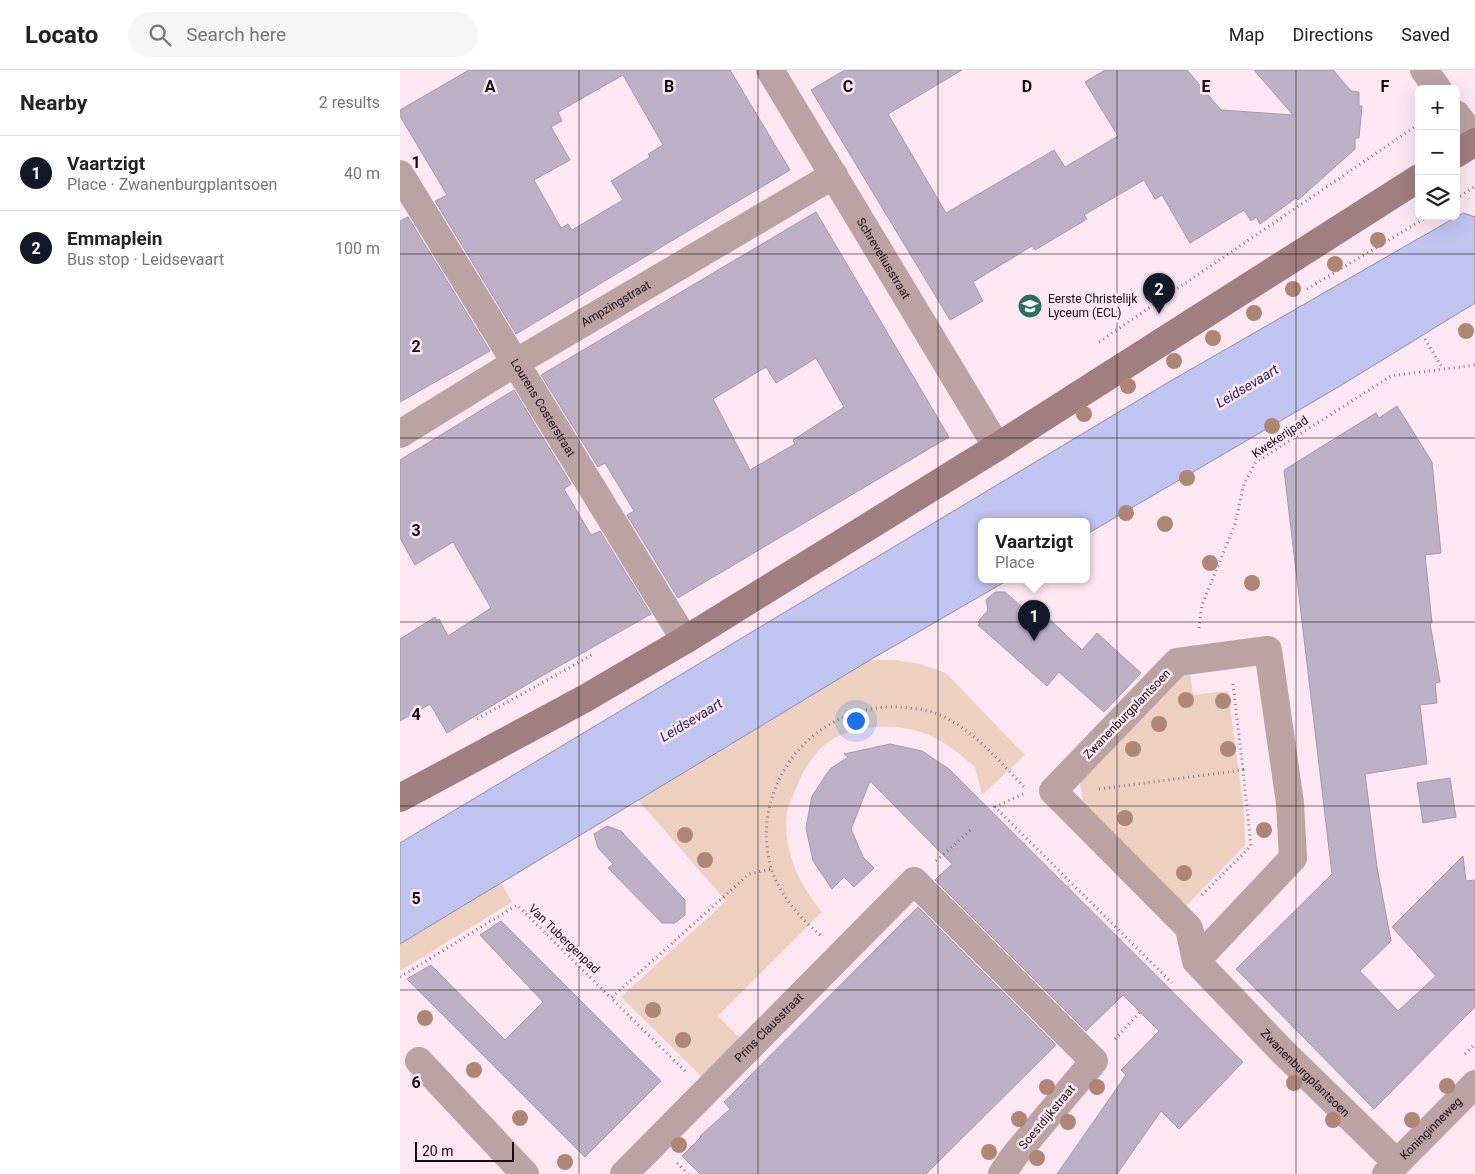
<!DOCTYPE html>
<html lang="en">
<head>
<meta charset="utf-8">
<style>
	body { margin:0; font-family:Roboto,sans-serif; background:#f6f6f6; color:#222 }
	.controls { position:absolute; right:15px; top:15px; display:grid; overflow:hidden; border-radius:8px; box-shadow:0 5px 20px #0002 }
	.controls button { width:45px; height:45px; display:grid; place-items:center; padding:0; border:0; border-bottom:1px solid #e0e0e0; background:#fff; color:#222; font:25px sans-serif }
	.scale { position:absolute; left:15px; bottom:12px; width:99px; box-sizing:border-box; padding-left:5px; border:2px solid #140c11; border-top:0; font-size:14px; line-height:18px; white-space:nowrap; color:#140c11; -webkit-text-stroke:4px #fde7f2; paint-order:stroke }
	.you { position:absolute; left:455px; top:650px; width:18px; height:18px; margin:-12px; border:4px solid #fff; border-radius:50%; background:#1a73e8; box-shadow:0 0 0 8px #1a73e833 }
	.badge { display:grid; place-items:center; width:32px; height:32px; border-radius:50%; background:#111827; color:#fff; font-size:16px; font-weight:700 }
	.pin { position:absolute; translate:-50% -41px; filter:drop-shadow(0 1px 2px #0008) }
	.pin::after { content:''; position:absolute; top:26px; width:18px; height:15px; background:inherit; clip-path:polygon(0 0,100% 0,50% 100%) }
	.popup { position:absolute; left:578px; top:448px; width:112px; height:65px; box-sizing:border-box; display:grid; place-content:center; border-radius:8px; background:#fff; filter:drop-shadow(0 1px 4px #0005); font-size:16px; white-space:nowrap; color:#767676 }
	.popup b { font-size:19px; color:#222 }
	.popup::after { content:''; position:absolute; left:50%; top:100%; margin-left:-10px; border:10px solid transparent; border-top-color:#fff }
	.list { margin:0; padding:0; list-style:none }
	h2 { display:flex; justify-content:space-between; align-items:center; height:65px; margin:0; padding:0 20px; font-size:21px }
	h2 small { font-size:16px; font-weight:400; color:#767676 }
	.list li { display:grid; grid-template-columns:32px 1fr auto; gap:15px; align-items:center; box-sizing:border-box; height:75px; padding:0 20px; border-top:1px solid #e0e0e0 }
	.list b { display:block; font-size:19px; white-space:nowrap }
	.list p { margin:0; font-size:16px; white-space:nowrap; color:#767676 }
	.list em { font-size:16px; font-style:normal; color:#767676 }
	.icon { flex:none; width:28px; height:28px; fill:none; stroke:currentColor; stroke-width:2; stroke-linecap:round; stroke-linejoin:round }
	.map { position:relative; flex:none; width:1075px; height:1104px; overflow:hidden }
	header { display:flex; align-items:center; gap:30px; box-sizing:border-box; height:70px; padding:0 25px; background:#fff; border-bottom:1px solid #e0e0e0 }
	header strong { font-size:24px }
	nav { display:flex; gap:28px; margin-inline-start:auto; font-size:18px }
	.search { width:350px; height:45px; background:#f6f6f6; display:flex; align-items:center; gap:12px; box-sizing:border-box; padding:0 18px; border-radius:28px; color:#767676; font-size:19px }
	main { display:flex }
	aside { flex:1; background:#fff }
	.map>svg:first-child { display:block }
</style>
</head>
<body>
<header>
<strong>Locato</strong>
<div class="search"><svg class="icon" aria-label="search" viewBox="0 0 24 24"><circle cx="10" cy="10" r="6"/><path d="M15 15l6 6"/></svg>Search here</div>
<nav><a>Map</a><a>Directions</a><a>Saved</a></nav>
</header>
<main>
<aside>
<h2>Nearby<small>2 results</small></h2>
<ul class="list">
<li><span class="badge">1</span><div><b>Vaartzigt</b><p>Place · Zwanenburgplantsoen</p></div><em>40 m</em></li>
<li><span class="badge">2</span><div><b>Emmaplein</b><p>Bus stop · Leidsevaart</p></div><em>100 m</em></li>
</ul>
</aside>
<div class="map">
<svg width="1075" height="1104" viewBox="0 0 1075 1104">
	<rect width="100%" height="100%" fill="#fde7f2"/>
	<!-- green -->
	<g fill="#edd0c0">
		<path d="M 470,590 L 495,590 L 520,594 L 546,603 L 625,685 L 582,725 L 575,697 C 563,687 549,675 535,668 C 502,651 451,652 422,677 C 410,689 402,703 396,719 C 391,729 386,741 386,752 C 386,787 400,815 422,842 L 318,946 L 349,977 L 311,1016 L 221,927 L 326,831 L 238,730 Z"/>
		<polygon points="790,602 793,625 828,621 844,741 845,775 784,838 684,737 680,715 685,698 775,605"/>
		<polygon points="101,813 112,832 0,901 0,874"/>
	</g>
	<!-- water -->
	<polygon fill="#bfc4f1" stroke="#8c8dae" points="1063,143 1075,147 1075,233 940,316 687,464 686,452 582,452 582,510 608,510 470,590 0,874 0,773 767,313"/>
	<!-- building -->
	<g fill="#bdb0c6" stroke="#a699ae" fill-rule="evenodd">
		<path d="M 69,0 L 330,0 L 390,100 L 116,264 L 35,131 L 47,125 L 0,46 L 0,40 ZM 223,5 L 263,75 L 248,84 L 250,87 L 211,111 L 223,130 L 172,160 L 168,154 L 161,158 L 134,110 L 170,90 L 151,57 L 162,51 L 158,42 Z"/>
		<polygon points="445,0 562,0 488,44 546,143 654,80 665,97 718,66 685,12 705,0 787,0 821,40 893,45 854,0 933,0 951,21 959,22 959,36 962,36 959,68 955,68 955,79 898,130 896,128 860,154 856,147 851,151 844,140 790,173 762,125 755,129 744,110 684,145 687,149 635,180 632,176 573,212 583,231 550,250 411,20"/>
		<path d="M 416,142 L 549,367 L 278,528 L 227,445 L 234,441 L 205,393 L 198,397 L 141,305 ZM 416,288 L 444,337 L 393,370 L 395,374 L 350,400 L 313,329 L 366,297 L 376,313 Z"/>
		<polygon points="8,147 90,281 0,332 0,151"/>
		<polygon points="114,320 171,414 164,419 191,465 200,461 251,544 133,611 47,663 30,634 0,651 0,569 35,547 37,551 39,549 48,566 91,538 53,472 15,495 0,468 0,390"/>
		<polygon points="997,336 1032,392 1041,483 1025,485 1032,553 1030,553 1040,612 1035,613 1037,633 1020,635 1027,694 965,704 977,797 991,871 960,901 998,941 1036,906 992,857 1063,786 1066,811 1075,810 1075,937 974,1039 836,899 932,804 884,400 976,343 979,348"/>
		<polygon points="595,522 605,522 622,537 629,530 682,580 697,563 741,603 704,642 659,602 647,616 578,555 580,554 578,552 588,540 586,530"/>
		<polygon points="490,674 522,681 549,699 843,992 779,1059 761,1041 717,1104 657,1104 726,1005 721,1000 759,961 723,925 686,961 535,810 552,794 470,711 451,759 463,787 474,798 454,817 444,807 432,819 413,791 406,758 410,736 412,726 430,699 448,687 444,684"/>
		<polygon points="1050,708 1056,747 1023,753 1017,713"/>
		<polygon points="207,756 221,761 285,830 285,845 275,853 262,853 208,798 213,794 198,778 194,764"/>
		<polygon points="518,837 656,975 526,1104 300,1104 282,1086 301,1067 300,1066 330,1039 324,1032"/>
		<polygon points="101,851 261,1011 185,1087 7,909 31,895 105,970 143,932 80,865"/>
	</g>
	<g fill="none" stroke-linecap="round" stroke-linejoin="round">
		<!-- path -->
		<g stroke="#877880" stroke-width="3" stroke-dasharray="1 4" stroke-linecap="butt">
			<polyline points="1056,129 1075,116"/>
			<polyline points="907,219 1029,146"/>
			<polyline points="1025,269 1043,299"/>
			<polyline points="699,272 1019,54"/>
			<polyline points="799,558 802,535 835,454 844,414 856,392 991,306 1075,295"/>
			<polyline points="833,614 843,700"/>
			<polyline points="77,649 192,585"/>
			<polyline points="699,719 843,700 851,776 801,826"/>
			<polyline points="623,724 595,737 772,913"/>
			<polyline points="536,791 573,758"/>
			<path d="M 420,865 C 400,848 379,824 371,798 C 347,711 420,627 508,638 C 522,639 536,642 548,649 C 578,665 600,692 624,717"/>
			<polyline points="0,907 117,835 211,928"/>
			<polyline points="715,969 740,942"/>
			<polyline points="1065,984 1075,974"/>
			<polyline points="285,1001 211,928 349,804 372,799"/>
			<polyline points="277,1093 288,1104"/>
		</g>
		<!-- street -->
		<g stroke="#bba3a3" stroke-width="28">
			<path id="s1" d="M 370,0 L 597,377"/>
			<polyline points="1024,0 1038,19"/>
			<polyline points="1056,44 1075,69"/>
			<path id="s2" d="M 0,104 L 285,570"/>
			<path id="s3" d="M 0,364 L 115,293 L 434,105"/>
			<path id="s4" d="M 796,891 L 893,788 L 890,733 L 868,580 L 777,592 L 653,721 L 789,858 L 796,891 L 882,981 L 996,1092"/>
			<polyline points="19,991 125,1104"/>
			<path id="s5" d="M 224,1104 L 514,811 L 694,991 L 615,1085 L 602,1104"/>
			<path id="s6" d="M 986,1104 L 1075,1014"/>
		</g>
		<!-- secondary -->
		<g stroke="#a17e7f" stroke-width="28">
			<polyline points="1056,84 1075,72"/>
			<polyline points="0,728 184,629 285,570 597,377 1019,108"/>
		</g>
	</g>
	<!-- trees -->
	<g fill="#af8676">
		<circle cx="978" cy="170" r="8"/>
		<circle cx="935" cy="194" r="8"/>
		<circle cx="893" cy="219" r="8"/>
		<circle cx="854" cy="243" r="8"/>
		<circle cx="1066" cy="261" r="8"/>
		<circle cx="813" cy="268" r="8"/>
		<circle cx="774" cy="291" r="8"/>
		<circle cx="728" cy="316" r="8"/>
		<circle cx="684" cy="344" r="8"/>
		<circle cx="872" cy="356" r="8"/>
		<circle cx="787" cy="408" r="8"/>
		<circle cx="726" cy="443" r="8"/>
		<circle cx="765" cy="454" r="8"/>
		<circle cx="810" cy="493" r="8"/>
		<circle cx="852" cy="513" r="8"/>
		<circle cx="786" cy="630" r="8"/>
		<circle cx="823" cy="631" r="8"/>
		<circle cx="759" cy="654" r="8"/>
		<circle cx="733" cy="679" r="8"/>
		<circle cx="828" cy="679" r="8"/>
		<circle cx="725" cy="748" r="8"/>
		<circle cx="864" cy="760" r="8"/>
		<circle cx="285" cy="765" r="8"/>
		<circle cx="305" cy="790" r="8"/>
		<circle cx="784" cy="803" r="8"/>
		<circle cx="253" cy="940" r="8"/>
		<circle cx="25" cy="948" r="8"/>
		<circle cx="283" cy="970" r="8"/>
		<circle cx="74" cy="1000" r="8"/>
		<circle cx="894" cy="1013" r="8"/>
		<circle cx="1047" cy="1016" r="8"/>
		<circle cx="647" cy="1017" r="8"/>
		<circle cx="697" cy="1017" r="8"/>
		<circle cx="120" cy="1048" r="8"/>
		<circle cx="619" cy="1049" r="8"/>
		<circle cx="933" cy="1050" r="8"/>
		<circle cx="1012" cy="1050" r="8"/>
		<circle cx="668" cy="1052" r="8"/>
		<circle cx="279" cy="1075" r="8"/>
		<circle cx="589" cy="1082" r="8"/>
		<circle cx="637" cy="1088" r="8"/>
		<circle cx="165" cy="1092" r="8"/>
	</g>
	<!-- grid -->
	<path fill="none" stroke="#140c11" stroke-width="1" stroke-opacity="0.55" d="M 179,0 L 179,1104M 358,0 L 358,1104M 538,0 L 538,1104M 717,0 L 717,1104M 896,0 L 896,1104M 0,184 L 1075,184M 0,368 L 1075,368M 0,552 L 1075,552M 0,736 L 1075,736M 0,920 L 1075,920"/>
	<!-- icons -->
	<defs>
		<symbol id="university-disc" viewBox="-11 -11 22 22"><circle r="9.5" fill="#296f64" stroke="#fde7f2"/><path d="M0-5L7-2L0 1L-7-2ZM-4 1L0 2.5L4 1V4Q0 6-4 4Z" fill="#fff"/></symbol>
	</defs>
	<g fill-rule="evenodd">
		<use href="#university-disc" x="616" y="222" width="28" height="28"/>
	</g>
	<g text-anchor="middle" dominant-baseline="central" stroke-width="5" stroke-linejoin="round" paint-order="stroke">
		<!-- street labels -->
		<g font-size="12" fill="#140c11" stroke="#fde7f2">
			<text stroke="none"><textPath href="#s1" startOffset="220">Schreveliusstraat</textPath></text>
			<text stroke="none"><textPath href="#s3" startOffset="252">Ampzingstraat</textPath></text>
			<text stroke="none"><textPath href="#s2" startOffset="274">Lourens Costerstraat</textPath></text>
			<text transform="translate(880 367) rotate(-34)">Kwekerijpad</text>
			<text transform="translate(727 644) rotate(-46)">Zwanenburgplantsoen</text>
			<text transform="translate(164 869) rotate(44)">Van Tubergenpad</text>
			<text stroke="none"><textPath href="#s5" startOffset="206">Prins Clausstraat</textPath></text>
			<text stroke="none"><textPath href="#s4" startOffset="1005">Zwanenburgplantsoen</textPath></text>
			<text transform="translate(647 1047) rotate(-50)">Soestdijkstraat</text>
			<text stroke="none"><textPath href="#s6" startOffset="64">Koninginneweg</textPath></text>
		</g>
		<!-- poi labels -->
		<g font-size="12" fill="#140c11" stroke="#fde7f2" text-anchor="start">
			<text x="648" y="229">Eerste Christelijk<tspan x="648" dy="14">Lyceum (ECL)</tspan></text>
		</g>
		<!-- water labels -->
		<g font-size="14" font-style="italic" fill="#27275c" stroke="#fde7f2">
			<text transform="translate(847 316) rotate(-31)">Leidsevaart</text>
			<text transform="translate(291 650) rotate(-31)">Leidsevaart</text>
		</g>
	</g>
	<g font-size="16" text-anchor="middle" font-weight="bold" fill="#140c11" stroke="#fde7f2" stroke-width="5" stroke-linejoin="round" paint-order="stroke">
		<text x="90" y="22">A</text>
		<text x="269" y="22">B</text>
		<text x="448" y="22">C</text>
		<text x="627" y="22">D</text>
		<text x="806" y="22">E</text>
		<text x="985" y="22">F</text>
		<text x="16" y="98">1</text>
		<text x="16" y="282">2</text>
		<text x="16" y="466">3</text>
		<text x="16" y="650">4</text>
		<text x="16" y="834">5</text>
		<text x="16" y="1018">6</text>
	</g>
</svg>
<div class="controls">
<button>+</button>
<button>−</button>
<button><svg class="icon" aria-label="layers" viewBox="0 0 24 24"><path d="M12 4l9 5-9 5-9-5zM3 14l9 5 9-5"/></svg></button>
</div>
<div class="scale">20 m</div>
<div class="you"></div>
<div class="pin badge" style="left:634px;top:571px">1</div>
<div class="popup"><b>Vaartzigt</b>Place</div>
<div class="pin badge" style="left:759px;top:244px">2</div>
</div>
</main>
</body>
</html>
